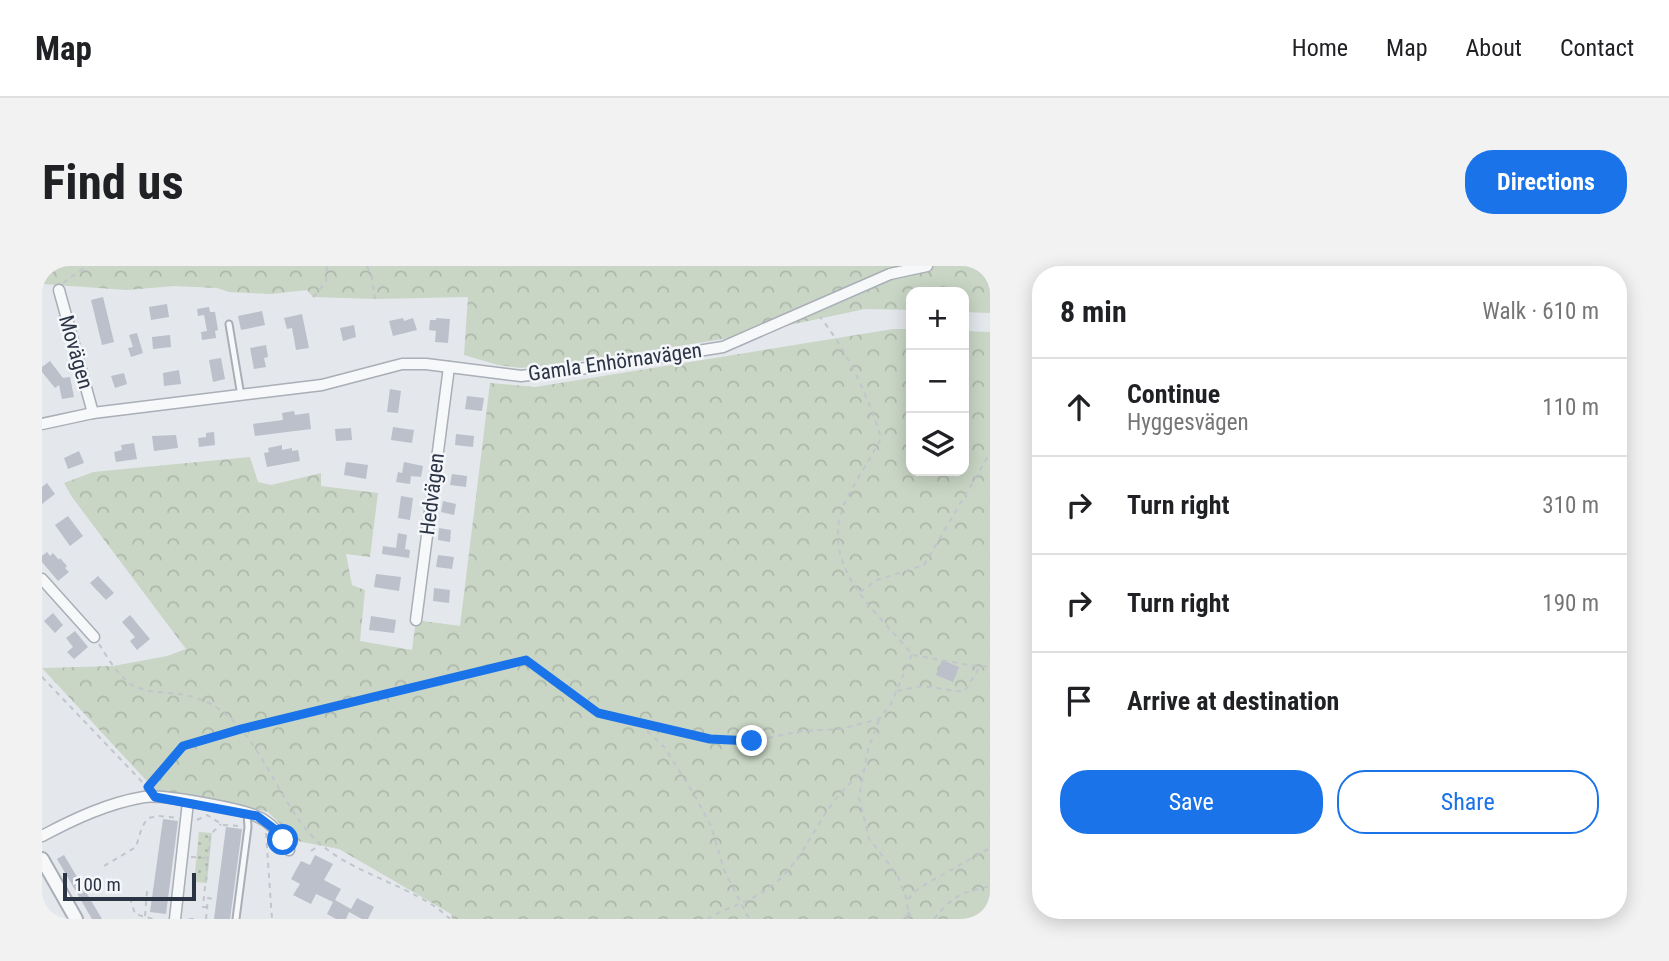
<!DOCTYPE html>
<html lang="en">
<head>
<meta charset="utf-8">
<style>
	body { margin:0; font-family:"Roboto Condensed",sans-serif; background:#f2f2f2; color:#202124 }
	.controls { position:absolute; right:21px; top:21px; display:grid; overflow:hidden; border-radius:14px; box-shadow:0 4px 18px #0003 }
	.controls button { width:63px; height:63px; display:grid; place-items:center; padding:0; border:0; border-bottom:2px solid #e0e0e0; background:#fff; color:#202124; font:35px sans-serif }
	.scale { position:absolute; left:21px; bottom:18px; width:133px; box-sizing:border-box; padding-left:7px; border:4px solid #2b3445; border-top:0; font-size:19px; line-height:24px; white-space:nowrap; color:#2b3445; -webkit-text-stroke:5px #f4f6f9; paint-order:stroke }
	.stop { position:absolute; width:21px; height:21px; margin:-16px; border:5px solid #1a73e8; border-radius:50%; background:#fff }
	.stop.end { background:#1a73e8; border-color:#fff; box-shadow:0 2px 7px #0008 }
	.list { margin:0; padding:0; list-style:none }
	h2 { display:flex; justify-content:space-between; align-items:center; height:91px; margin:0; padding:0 28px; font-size:30px }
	h2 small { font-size:23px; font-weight:400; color:#757577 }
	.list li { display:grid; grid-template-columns:46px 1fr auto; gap:21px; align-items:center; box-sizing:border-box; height:98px; padding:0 28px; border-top:2px solid #e0e0e0 }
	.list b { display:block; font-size:26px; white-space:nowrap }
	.list p { margin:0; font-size:23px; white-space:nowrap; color:#757577 }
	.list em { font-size:23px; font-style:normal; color:#757577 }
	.actions { display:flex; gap:14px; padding:21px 28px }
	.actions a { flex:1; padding:16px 0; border:2px solid #1a73e8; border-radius:28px; text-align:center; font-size:24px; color:#1a73e8 }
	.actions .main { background:#1a73e8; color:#fff }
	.icon { flex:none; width:38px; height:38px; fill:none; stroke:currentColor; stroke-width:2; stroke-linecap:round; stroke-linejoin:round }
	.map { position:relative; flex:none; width:948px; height:653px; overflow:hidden; border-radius:28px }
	header { display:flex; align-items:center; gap:42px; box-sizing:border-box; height:98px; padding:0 35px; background:#fff; border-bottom:2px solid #e0e0e0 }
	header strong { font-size:33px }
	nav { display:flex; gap:38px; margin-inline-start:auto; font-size:24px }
	.intro { display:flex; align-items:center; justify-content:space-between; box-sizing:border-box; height:168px; padding:0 42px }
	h1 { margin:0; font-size:49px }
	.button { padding:18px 32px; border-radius:28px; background:#1a73e8; color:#fff; font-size:24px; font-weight:700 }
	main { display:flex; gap:42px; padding:0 42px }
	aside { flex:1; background:#fff; border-radius:28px; box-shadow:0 4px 18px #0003 }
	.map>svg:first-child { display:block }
</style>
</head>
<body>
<header>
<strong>Map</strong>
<nav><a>Home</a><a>Map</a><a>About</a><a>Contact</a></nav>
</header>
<div class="intro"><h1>Find us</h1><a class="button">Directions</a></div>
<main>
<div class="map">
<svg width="948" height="653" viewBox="0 0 948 653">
	<defs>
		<pattern id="grass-dots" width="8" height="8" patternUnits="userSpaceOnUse" patternTransform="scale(1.75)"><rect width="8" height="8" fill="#c9d6c5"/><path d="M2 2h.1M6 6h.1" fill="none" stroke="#adb8ab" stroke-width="1.8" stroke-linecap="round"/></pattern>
		<pattern id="forest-crowns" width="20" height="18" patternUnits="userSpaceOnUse" patternTransform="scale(1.75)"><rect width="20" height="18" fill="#c9d6c5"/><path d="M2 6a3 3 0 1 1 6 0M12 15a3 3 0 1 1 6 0" fill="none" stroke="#adb8ab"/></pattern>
	</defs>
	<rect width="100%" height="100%" fill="#e4e7ec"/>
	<!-- grass -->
	<polygon fill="url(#grass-dots)" points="157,566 170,567 165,617 152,616"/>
	<!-- forest -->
	<g fill="url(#forest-crowns)">
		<polygon points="0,0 948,0 948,47 922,46 922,26 869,26 869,44 823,43 681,73 561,92 479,102 456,99 422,89 426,31 333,33 271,31 265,24 229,28 187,26 175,22 132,20 85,24 0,18"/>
		<polygon points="851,63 869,63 869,205 922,205 922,65 948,66 948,653 410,653 409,648 297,583 255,575 226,546 174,534 114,525 0,402 71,400 125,390 144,383 30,231 22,217 51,206 208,191 216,216 229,219 279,207 279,220 336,227 328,291 304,288 310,319 323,324 318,375 370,384 374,354 418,360 448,117 493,121"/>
	</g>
	<!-- building -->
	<g fill="#bbc0ca">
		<polygon points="61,31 72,76 60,79 49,34"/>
		<polygon points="125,38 127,51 109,54 107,41"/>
		<polygon points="167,41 168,46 173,46 176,64 173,65 174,72 160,74 159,66 165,65 162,49 156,50 155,43"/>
		<polygon points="220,45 223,59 199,64 196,50"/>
		<polygon points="260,48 267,82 254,84 250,62 245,63 242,52"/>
		<polygon points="361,52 362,55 371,52 375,64 351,70 347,55"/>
		<polygon points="394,52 408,53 406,77 393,76 394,65 387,64 388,54 394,54"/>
		<polygon points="312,59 314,71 301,75 298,62"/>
		<polygon points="95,67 101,87 89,91 86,82 91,81 87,69"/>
		<polygon points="128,69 129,81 111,83 110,71"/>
		<polygon points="224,79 226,91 222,92 224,101 212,103 208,82"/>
		<polygon points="179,92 183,113 171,116 167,94"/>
		<polygon points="8,95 21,112 28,111 32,131 20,133 17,119 13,122 0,106 0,101"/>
		<polygon points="137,104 139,118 122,120 121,107"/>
		<polygon points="82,107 85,118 73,122 69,110"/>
		<polygon points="348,123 359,125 356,147 345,146"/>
		<polygon points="425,130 442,132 440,145 423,143"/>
		<polygon points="252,145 253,149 267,147 269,163 213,170 211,158 241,154 240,147"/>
		<polygon points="351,161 372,164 370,177 349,174"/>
		<polygon points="309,162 310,174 294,175 293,163"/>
		<polygon points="172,166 173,179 157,181 156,172 164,171 164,167"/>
		<polygon points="414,168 432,170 431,181 413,179"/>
		<polygon points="134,169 136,182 112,185 110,170"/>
		<polygon points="92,177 95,193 74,196 72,186 80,184 79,179"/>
		<polygon points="240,179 240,184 250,182 250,185 256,184 258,195 225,201 222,187 227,186 226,182"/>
		<polygon points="37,185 42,197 26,203 22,192"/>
		<polygon points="304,196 326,199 324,213 302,209"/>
		<polygon points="362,196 381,200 379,211 369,210 368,218 354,216 356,206 360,207"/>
		<polygon points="410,208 425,210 424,221 408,219"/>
		<polygon points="5,217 13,228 0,238 0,221"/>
		<polygon points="359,230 371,232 368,254 356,252"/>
		<polygon points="401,235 414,238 412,249 399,246"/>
		<polygon points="26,250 41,270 28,280 13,259"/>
		<polygon points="397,262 409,264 408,276 396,274"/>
		<polygon points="356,267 365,269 363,283 368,284 367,292 340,288 341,280 354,282"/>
		<polygon points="5,286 8,290 11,287 17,294 18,292 25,300 23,302 27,306 16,315 0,296 0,290"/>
		<polygon points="396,289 412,291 410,303 394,301"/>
		<polygon points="334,308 359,311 357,325 332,321"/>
		<polygon points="56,310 72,327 64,334 48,317"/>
		<polygon points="392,322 408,324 407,337 391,335"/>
		<polygon points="11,347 21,359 13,367 2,355"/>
		<polygon points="88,349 108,373 95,384 88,375 93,371 80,356"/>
		<polygon points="329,350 354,354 352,367 327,364"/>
		<polygon points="33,365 46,381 32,393 25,386 31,381 24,372"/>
		<polygon points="900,394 917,401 911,416 894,409"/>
		<polygon points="121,553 136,555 124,648 108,646"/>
		<polygon points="184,561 200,563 188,653 172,653"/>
		<polygon points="22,589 60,653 50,653 15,593"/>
		<polygon points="273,589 291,598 282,614 299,623 293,634 309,643 315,632 332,641 326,653 320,653 307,646 304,653 294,653 285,648 291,636 274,628 269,638 251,629 258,618 249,613 259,595 268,599"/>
	</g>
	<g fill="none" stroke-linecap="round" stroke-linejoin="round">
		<defs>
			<g id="service">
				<polyline points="187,58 199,130"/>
				<polyline points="194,653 206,561 205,547"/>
			</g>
			<g id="minor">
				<polyline points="17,24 51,147"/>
				<polyline points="0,158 51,147 280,119 360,98 384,98 479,110 561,100 681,81 848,8 885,0"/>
				<polyline points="0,313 52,371"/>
				<polyline points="374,354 407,101"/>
				<path d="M 0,570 C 32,553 66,537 102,531 C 119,528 197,542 214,550 C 230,556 239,570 247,584"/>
				<polyline points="133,653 146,536"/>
			</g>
			<polyline id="tertiary" points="0,593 34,653"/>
		</defs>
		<!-- service casing -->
		<use href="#service" stroke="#a9aeb7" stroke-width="9"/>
		<!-- minor casing -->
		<use href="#minor" stroke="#a9aeb7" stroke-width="13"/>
		<!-- tertiary casing -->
		<use href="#tertiary" stroke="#a9aeb7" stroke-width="16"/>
		<!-- path -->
		<g stroke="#c2c5cb" stroke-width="2" stroke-dasharray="5 5" stroke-linecap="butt">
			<polyline points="325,0 330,11 333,33"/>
			<polyline points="21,17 45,0"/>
			<polyline points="271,31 284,16 285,0"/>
			<polyline points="818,326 835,314 882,299 948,187"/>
			<path d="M 57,378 C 65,391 74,406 86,416 C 100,427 120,426 137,428 C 152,430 170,437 181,446 C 219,474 238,537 271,571 C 307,609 372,618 408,653"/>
			<polyline points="871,389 938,401 948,400"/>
			<polyline points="0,411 106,522"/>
			<polyline points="855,425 880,420 922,426 938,401"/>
			<polyline points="837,454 826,483 817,531 827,573 855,608 865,634 866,646 863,653"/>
			<polyline points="598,458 623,482 653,530 669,560 682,604 707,653"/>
			<path d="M 106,520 L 141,480 L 199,463 L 484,394 L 556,447 L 668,473 L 710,475 L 759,465 L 799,463 L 837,453 L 849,438 L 870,388 C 836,347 780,304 800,244 C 808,222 828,194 839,172 C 826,130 806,86 778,51"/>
			<polyline points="155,554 165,549 181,559 198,560"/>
			<polyline points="224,567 230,653"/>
			<polyline points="269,585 279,578"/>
			<polyline points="149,591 165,592"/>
			<polyline points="62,600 94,581 100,561 106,552 117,550 136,552"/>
			<polyline points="88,632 93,648 111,653"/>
			<polyline points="866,633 877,622 948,582"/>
			<polyline points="165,641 161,641 168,569 179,558"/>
			<polyline points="866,646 871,653"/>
			<polyline points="103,650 105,625"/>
			<polyline points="147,653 154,653"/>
			<polyline points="164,653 166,632 171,633"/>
			<path d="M 665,653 C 687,640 712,635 732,618 C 753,601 763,580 777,558 C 788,538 805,519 822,504"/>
			<path d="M 892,653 C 912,629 918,627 948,620"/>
		</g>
		<!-- service -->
		<use href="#service" stroke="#f7f8fa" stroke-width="5"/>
		<!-- minor -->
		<use href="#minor" stroke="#f7f8fa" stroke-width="10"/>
		<!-- tertiary -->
		<use href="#tertiary" stroke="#f7f8fa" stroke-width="12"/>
	</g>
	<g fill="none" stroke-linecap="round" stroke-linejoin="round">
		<!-- route -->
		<polyline stroke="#1a73e8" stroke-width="9" points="241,574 235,565 215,550 113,531 106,521 141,480 199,463 484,394 556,447 668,473 710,475"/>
	</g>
	<g text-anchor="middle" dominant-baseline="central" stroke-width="5" stroke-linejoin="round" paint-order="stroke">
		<!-- street labels -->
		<g font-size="21" fill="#2b3445" stroke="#f4f6f9">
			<text transform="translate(34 86) rotate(74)">Movägen</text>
			<text transform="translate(573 96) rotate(-8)">Gamla Enhörnavägen</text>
			<text transform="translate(390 228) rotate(-83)">Hedvägen</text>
		</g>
	</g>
</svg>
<div class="controls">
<button>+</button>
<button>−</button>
<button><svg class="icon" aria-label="layers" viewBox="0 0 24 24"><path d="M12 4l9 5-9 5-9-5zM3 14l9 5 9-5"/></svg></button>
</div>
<div class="scale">100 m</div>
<div class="stop" style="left:241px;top:574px"></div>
<div class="stop end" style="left:710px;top:475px"></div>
</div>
<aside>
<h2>8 min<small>Walk · 610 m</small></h2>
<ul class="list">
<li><svg class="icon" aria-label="ahead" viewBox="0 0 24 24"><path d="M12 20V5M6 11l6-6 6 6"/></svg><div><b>Continue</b><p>Hyggesvägen</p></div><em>110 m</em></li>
<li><svg class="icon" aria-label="right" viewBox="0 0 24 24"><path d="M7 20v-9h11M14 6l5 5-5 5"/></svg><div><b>Turn right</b></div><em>310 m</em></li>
<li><svg class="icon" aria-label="right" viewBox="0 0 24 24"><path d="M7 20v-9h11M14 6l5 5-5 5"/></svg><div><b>Turn right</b></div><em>190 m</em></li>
<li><svg class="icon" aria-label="arrive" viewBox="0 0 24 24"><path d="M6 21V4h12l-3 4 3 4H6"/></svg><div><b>Arrive at destination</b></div></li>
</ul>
<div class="actions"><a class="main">Save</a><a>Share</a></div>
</aside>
</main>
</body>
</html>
